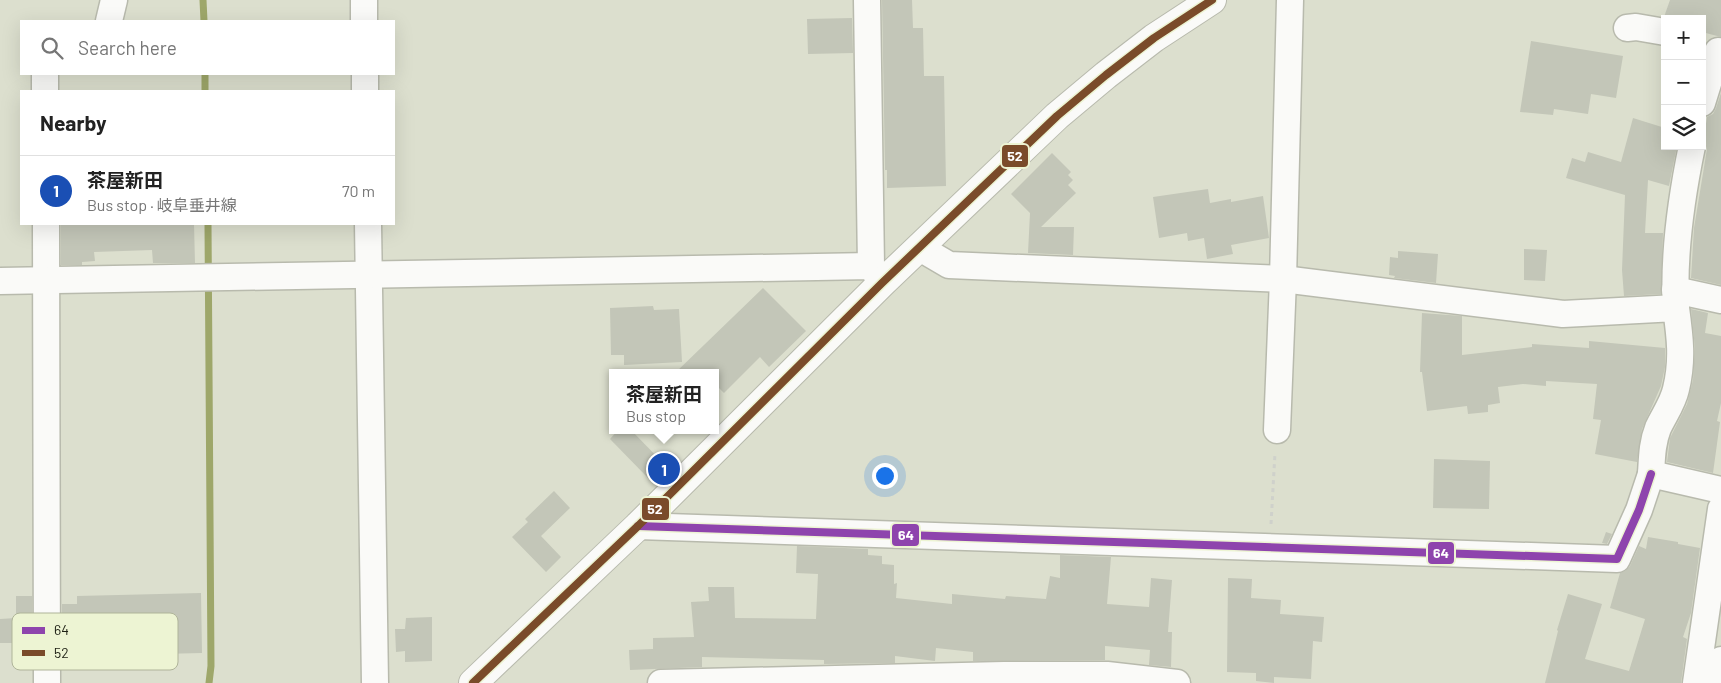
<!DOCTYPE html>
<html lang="en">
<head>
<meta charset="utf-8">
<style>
	body { margin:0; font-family:Barlow,"Noto Sans JP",sans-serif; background:#f6f6f6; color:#222 }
	.controls { position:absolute; right:15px; top:15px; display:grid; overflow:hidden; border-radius:0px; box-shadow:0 5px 20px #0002 }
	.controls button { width:45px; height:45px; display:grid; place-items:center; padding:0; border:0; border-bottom:1px solid #e0e0e0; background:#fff; color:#222; font:25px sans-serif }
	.you { position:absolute; left:884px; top:475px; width:18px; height:18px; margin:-12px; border:4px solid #fff; border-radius:50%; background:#1a73e8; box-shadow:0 0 0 8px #1a73e833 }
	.badge { display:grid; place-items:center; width:32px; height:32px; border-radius:50%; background:#db2777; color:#fff; font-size:16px; font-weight:700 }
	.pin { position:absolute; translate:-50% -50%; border:2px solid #fff; box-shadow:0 1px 5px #0006 }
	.popup { position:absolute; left:609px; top:369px; width:110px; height:65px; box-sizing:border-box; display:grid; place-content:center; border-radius:0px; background:#fff; filter:drop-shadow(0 1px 4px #0005); font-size:16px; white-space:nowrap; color:#767676 }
	.popup b { font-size:19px; color:#222 }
	.popup::after { content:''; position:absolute; left:50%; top:100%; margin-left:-10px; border:10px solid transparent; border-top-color:#fff }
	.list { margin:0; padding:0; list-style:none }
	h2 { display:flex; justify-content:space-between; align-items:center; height:65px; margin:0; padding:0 20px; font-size:21px }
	h2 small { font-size:16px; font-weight:400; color:#767676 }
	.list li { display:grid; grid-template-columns:32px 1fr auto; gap:15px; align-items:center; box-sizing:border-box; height:70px; padding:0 20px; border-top:1px solid #e0e0e0 }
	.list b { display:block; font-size:19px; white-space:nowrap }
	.list p { margin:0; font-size:16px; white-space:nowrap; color:#767676 }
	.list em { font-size:16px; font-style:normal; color:#767676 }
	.icon { flex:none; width:28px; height:28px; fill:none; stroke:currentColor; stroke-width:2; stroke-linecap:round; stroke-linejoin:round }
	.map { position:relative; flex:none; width:1721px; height:683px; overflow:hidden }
	.search { position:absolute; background:#fff; box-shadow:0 5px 20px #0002; left:20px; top:20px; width:375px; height:55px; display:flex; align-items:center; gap:12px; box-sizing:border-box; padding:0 18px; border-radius:0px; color:#767676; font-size:19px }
	.panel { position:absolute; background:#fff; box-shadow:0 5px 20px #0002; left:20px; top:90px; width:375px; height:135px; border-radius:0px }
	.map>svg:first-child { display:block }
</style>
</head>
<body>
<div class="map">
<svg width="1721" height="683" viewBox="0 0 1721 683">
	<rect width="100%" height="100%" fill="#dcdfce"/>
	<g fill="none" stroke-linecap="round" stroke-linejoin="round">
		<!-- stream -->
		<g stroke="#9ea76a" stroke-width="7">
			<polyline points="203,0 204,21"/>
			<polyline points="205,74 205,91"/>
			<polyline points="208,224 211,666 209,683"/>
		</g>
	</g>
	<!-- building -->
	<g fill="#c3c6b8">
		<polygon points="882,0 912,0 913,28 923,28 924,76 944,76 946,186 887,188 887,170 885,170"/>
		<polygon points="1670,0 1721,0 1721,37 1702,32 1702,19 1671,19 1664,17"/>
		<polygon points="852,18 853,53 808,54 807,19"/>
		<polygon points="1531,41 1623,56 1616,98 1591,94 1588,114 1554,109 1553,115 1520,112"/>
		<polygon points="1721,93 1721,285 1691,278 1694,228 1707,149 1706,142 1704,137 1707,117 1713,114 1716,108"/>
		<polygon points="1633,118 1665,128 1665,146 1677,146 1669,186 1648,180 1645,233 1663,233 1661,294 1624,296 1622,270 1625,195 1566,178 1572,158 1585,162 1588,152 1621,162"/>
		<polygon points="1052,153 1071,172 1068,175 1073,180 1068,185 1076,193 1041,227 1074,227 1073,255 1028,253 1030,213 1011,194"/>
		<polygon points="1208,189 1210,203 1231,199 1231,202 1263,196 1269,238 1231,245 1233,254 1207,259 1204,238 1188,241 1187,233 1159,238 1153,197"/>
		<polygon points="61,224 194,224 195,263 153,263 152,250 94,252 95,261 82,262 82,265 61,265"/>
		<polygon points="1524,249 1547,250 1545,281 1524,280"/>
		<polygon points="1398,251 1438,254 1436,283 1394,278 1395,276 1389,275 1390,257 1398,258"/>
		<polygon points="763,288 806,331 769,367 760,357 724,393 715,384 715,373 675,373"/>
		<polygon points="653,306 654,310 679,309 682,362 624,365 624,355 611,355 610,308"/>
		<polygon points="1691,309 1708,313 1705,333 1721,336 1721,403 1717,421 1720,422 1713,473 1667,462 1670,438 1687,404 1693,380 1695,348"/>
		<polygon points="1422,313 1462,316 1462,355 1532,347 1532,344 1589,348 1589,341 1665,348 1665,367 1661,386 1642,429 1637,462 1595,454 1601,420 1593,419 1597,384 1546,381 1546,386 1523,384 1498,387 1500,403 1488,405 1488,412 1468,414 1467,406 1427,411 1422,372 1420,372"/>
		<polygon points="618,430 631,430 664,464 649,479 610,439"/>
		<polygon points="1434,459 1490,461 1489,509 1433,508"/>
		<polygon points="554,491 570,508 541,536 561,557 546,572 512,537 528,522 525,519"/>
		<polygon points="1606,532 1612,534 1607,544 1602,543"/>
		<polygon points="1648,537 1678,542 1678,544 1700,548 1691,613 1683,637 1687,639 1681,683 1545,683 1558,631 1557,630 1568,594 1602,604 1585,659 1629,671 1645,619 1610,608 1620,573 1625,571 1630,566 1639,546 1646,549"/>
		<polygon points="797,546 868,549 868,555 882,556 882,564 894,565 894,584 897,583 896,598 952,604 952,594 1005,599 1006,596 1046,599 1050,576 1060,578 1060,555 1111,557 1107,604 1149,607 1151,578 1172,580 1168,632 1172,632 1171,667 1149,665 1150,650 1105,646 1105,660 973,661 973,652 936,648 935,661 895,656 895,663 824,664 824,660 702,657 702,667 630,670 629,650 653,649 653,638 694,637 691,602 709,601 708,587 734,587 735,618 816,619 818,574 796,573"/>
		<polygon points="1228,578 1252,579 1251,598 1281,600 1280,614 1324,617 1322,642 1313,641 1311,679 1274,677 1274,683 1256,681 1256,673 1227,672"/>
		<polygon points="201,593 202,653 78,656 78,647 72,647 72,643 62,643 62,604 77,604 77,596"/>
		<polygon points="16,596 32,596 32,643 0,643 0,619 16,618"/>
		<polygon points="432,617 432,661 405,662 405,651 396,652 395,629 405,629 406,618"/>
	</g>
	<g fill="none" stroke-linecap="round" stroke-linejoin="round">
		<defs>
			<g id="street">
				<polyline points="364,0 364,21"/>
				<polyline points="867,0 871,266"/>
				<polyline points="109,21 114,0"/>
				<polyline points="1627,28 1636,27 1665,32"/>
				<polyline points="45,74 45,91"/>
				<polyline points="365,74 365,91"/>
				<polyline points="1702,103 1718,51 1721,52"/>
				<polyline points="46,224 47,683"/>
				<polyline points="368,224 375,683"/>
				<path d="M 920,248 L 949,265 L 1283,279 L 1563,314 L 1676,308 C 1680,337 1683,360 1676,389 C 1673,403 1664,415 1658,428 C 1652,443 1652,458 1651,474 L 1721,490"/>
				<polyline points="0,281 871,266 882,283"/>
				<polyline points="1675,290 1721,300"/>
				<path d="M 1676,308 C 1673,254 1681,199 1692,146"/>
				<polyline points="1277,430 1283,279 1290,0"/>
				<polyline points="638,526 1617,559 1639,510 1651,474"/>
				<polyline points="661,683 1004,675 1107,675 1177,683"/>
				<polyline points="1696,683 1721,509"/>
				<polyline points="1715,683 1721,660"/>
			</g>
			<polyline id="primary" points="473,683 638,526 882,283 1057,116 1106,75 1154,38 1212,0"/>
		</defs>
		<!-- street casing -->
		<use href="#street" stroke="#b8baad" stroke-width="29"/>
		<!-- primary casing -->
		<use href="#primary" stroke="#b8baad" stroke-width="30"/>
		<!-- path -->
		<polyline stroke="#cfd1cb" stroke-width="3" stroke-dasharray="4 4" stroke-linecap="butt" points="1271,524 1275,453"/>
		<!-- street -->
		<use href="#street" stroke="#fafaf8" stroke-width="26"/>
		<!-- primary -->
		<use href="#primary" stroke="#fafaf8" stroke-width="28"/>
		<defs>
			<polyline id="bus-1" points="638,526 1617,559 1639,510 1651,474"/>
			<polyline id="bus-2" points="473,683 638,526 882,283 1057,116 1106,75 1154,38 1212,0"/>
		</defs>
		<!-- bus-1 casing -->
		<use href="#bus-1" stroke="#edf4d3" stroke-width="11"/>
		<!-- bus-2 casing -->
		<use href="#bus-2" stroke="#edf4d3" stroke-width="11"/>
		<!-- bus-1 -->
		<use href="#bus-1" stroke="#8e44ad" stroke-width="8"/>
		<!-- bus-2 -->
		<use href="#bus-2" stroke="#7a4b2a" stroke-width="8"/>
	</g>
	<!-- legend -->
	<rect x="12" y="613" width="166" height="57" rx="8" fill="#edf4d3" stroke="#afb499" stroke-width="1"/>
	<rect x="22" y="627" width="23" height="7" fill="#8e44ad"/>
	<rect x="22" y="650" width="23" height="6" fill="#7a4b2a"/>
	<g font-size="14" fill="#1d1f13">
		<text x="54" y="635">64</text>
		<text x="54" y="658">52</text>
	</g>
	<g stroke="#edf4d3" stroke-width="2">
		<rect x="1001" y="144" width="28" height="24" rx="5" fill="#7a4b2a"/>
		<rect x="641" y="497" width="29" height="24" rx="5" fill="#7a4b2a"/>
		<rect x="891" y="523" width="29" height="24" rx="5" fill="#8e44ad"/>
		<rect x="1427" y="541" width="28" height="24" rx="5" fill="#8e44ad"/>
	</g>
	<g font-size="14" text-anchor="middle" font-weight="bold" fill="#fff">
		<text x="1015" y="161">52</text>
		<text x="655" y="514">52</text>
		<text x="906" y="540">64</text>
		<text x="1441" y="558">64</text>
	</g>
</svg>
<div class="controls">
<button>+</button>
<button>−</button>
<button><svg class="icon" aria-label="layers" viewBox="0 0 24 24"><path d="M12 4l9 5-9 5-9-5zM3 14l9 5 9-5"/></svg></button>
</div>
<div class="you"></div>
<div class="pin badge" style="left:664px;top:469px;background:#1a4fb4">1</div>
<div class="popup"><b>茶屋新田</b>Bus stop</div>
<div class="search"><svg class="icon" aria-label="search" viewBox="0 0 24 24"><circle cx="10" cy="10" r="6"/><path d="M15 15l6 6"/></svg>Search here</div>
<section class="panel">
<h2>Nearby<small></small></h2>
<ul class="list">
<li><span class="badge" style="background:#1a4fb4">1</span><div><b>茶屋新田</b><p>Bus stop · 岐阜垂井線</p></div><em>70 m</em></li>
</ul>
</section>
</div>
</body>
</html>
